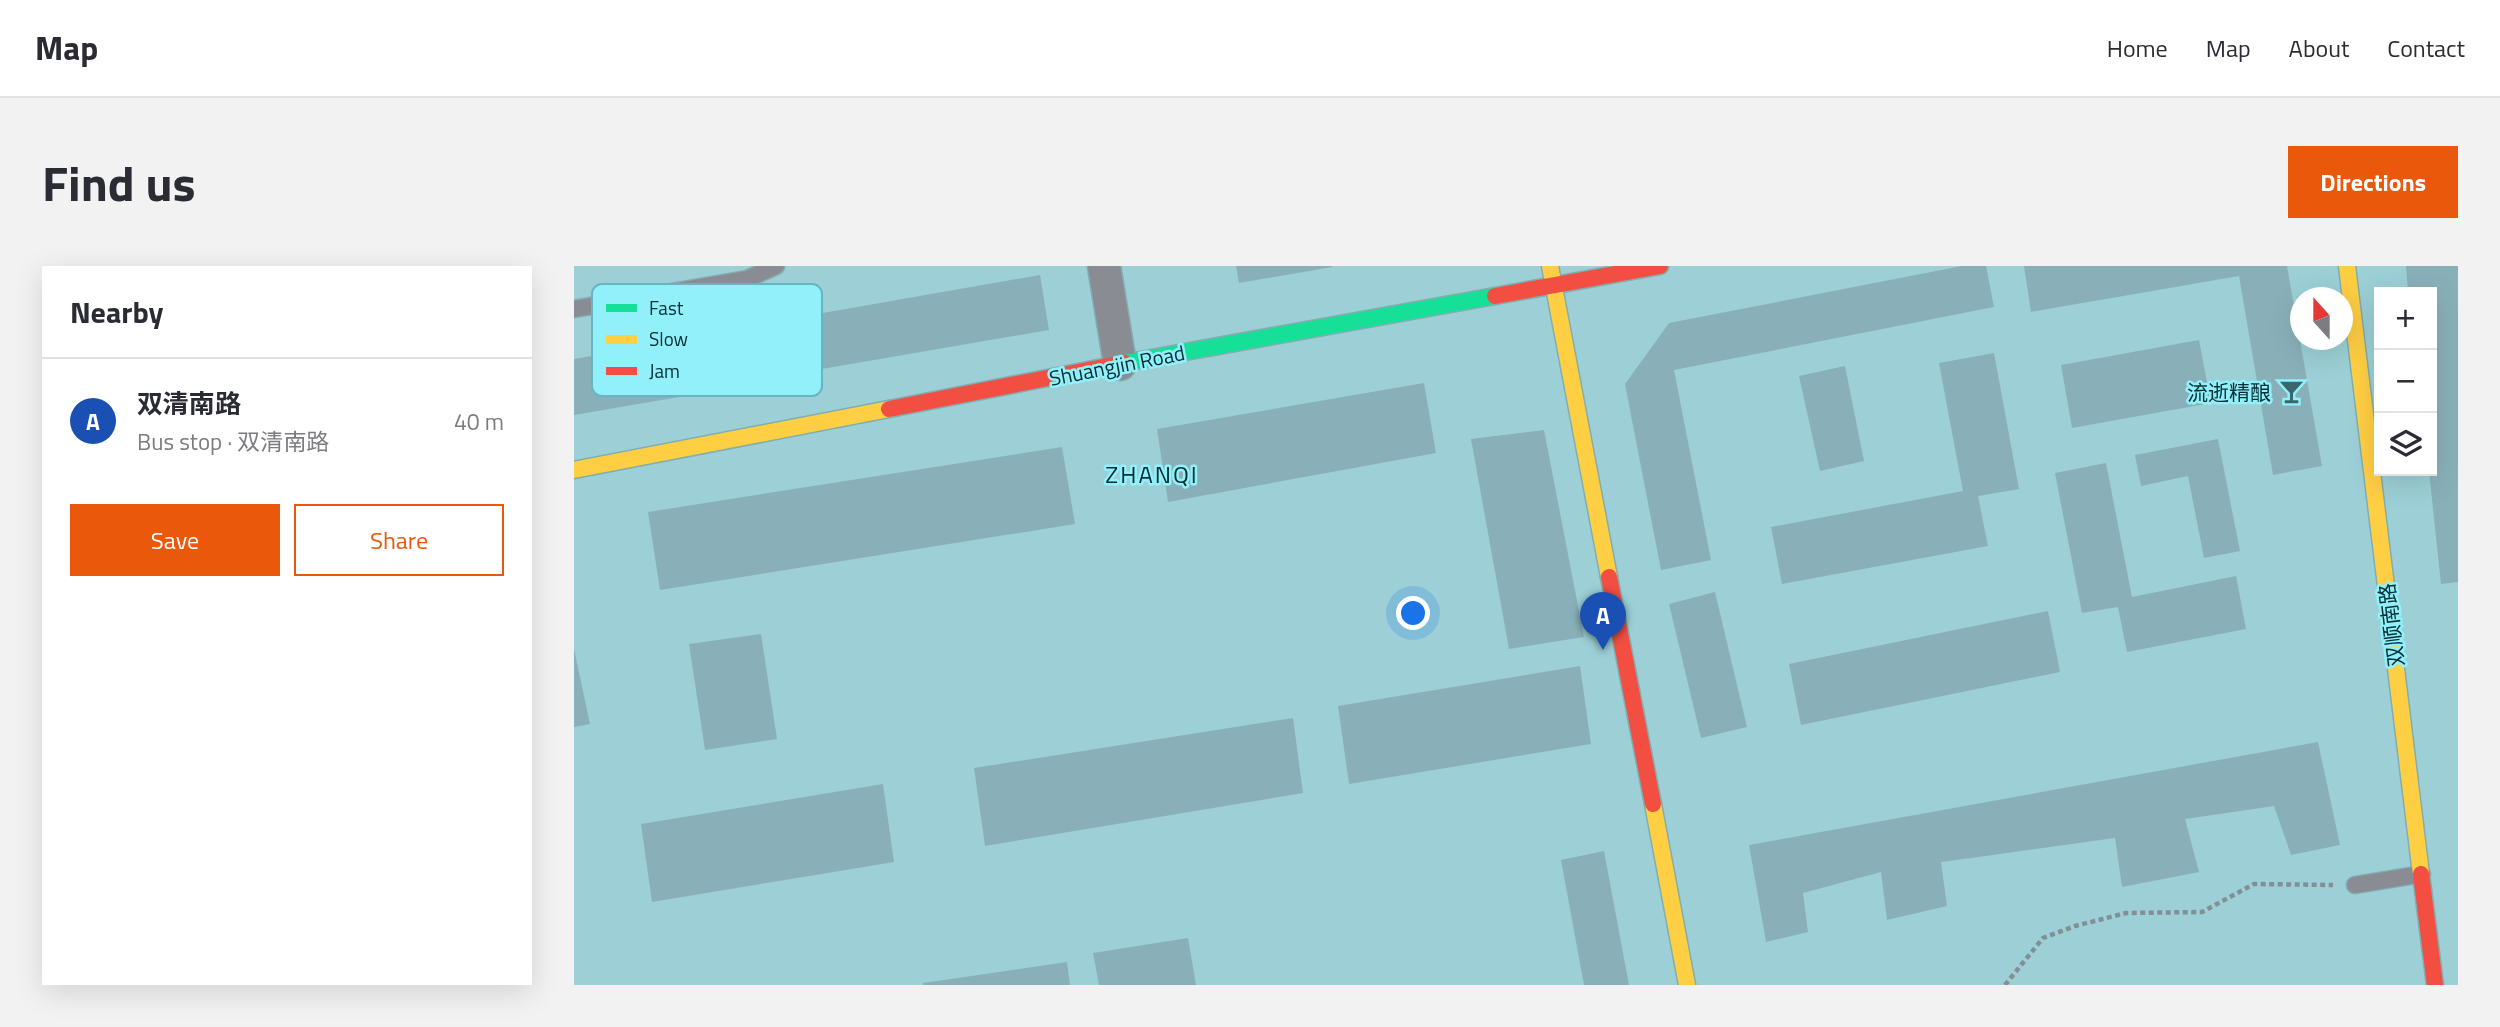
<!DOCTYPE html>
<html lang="en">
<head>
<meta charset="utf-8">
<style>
	body { margin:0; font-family:"Titillium Web","Noto Sans SC",sans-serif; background:#f2f2f3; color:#2b2b33 }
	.controls { position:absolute; right:21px; top:21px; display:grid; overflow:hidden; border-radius:0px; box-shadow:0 7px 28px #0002 }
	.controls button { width:63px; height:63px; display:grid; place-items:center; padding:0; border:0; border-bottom:2px solid #e1e1e2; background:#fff; color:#2b2b33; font:35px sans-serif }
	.compass { position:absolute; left:1716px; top:21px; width:63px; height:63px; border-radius:50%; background:#fff; box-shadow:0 7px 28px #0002; rotate:339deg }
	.you { position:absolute; left:840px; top:348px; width:24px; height:24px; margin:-18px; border:5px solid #fff; border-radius:50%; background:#1a73e8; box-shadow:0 0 0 10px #1a73e833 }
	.badge { display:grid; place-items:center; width:46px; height:46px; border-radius:50%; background:#ea580c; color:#fff; font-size:23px; font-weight:700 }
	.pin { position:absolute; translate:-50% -58px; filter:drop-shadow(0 2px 4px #0008) }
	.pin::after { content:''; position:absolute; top:37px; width:24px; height:21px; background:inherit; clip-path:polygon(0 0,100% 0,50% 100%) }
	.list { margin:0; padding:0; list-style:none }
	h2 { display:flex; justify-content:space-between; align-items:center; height:91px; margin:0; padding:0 28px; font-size:30px }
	h2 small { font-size:23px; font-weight:400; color:#7c7c81 }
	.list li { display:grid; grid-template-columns:46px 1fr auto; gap:21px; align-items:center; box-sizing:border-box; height:126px; padding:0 28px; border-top:2px solid #e1e1e2 }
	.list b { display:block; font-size:26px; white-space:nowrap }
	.list p { margin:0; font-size:23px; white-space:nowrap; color:#7c7c81 }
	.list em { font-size:23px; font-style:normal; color:#7c7c81 }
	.actions { display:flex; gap:14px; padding:21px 28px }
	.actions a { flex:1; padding:16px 0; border:2px solid #ea580c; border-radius:0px; text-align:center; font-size:24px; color:#ea580c }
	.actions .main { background:#ea580c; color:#fff }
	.icon { flex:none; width:38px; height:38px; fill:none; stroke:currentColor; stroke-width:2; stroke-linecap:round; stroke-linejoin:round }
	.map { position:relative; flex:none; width:1884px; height:719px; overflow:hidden; border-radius:0px }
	header { display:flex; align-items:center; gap:42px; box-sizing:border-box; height:98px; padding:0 35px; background:#fff; border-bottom:2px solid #e1e1e2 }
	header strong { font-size:33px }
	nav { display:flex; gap:38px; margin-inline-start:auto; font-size:24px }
	.intro { display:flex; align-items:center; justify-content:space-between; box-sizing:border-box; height:168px; padding:0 42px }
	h1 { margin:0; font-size:49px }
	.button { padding:18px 32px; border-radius:0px; background:#ea580c; color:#fff; font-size:24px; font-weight:700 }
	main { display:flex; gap:42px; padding:0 42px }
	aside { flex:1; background:#fff; border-radius:0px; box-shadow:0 7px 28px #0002 }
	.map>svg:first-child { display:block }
</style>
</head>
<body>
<header>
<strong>Map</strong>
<nav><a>Home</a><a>Map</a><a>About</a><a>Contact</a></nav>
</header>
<div class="intro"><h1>Find us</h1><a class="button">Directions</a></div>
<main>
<aside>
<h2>Nearby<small></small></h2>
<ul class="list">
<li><span class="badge" style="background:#1a4fb4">A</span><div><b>双清南路</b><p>Bus stop · 双清南路</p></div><em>40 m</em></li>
</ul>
<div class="actions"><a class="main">Save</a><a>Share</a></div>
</aside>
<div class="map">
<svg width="1884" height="719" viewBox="0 0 1884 719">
	<rect width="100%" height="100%" fill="#9cd0d6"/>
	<!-- building -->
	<g fill="#89b0b9">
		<polygon points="662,0 758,0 758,1 665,17"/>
		<polygon points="1388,0 1412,0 1420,41 1100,104 1137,294 1087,304 1051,118 1095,57"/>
		<polygon points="1450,0 1713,0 1748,200 1699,209 1665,10 1457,46"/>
		<polygon points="1832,0 1884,0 1884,316 1867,318 1855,205 1858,205 1858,26 1834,26"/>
		<polygon points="466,9 475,64 236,105 226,51"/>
		<polygon points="195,59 204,114 0,149 0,93"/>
		<polygon points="1625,74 1637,137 1498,162 1487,99"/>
		<polygon points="1420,87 1445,223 1404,230 1414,280 1208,318 1197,261 1389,225 1365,97"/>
		<polygon points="1271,100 1290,195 1246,205 1225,110"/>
		<polygon points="850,117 862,187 594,236 583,163"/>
		<polygon points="970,164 1010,371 935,383 897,173"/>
		<polygon points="1644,173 1666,285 1630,292 1614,210 1567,220 1561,189"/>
		<polygon points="488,181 501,258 86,324 74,246"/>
		<polygon points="1532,197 1558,331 1662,310 1672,363 1553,386 1544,341 1508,347 1481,207"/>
		<polygon points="1141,326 1173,461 1127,472 1095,338"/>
		<polygon points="1474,345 1486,406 1227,459 1215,398"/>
		<polygon points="187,368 203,473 131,484 115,378"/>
		<polygon points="0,383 16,458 0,461"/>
		<polygon points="1006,400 1017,478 775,518 764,440"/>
		<polygon points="719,452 729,527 411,580 400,502"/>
		<polygon points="1744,476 1766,579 1717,589 1700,540 1611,553 1625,606 1548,621 1541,572 1397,592 1367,596 1373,640 1313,654 1307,606 1229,627 1234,666 1192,676 1175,579"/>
		<polygon points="309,518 320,596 78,636 67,558"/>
		<polygon points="1030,585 1055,719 1010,719 987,594"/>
		<polygon points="614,672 622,719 525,719 519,687"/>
		<polygon points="493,696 496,719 349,719 349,717"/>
	</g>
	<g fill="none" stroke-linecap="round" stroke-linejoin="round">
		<defs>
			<g id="lane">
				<polyline points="0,43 173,13 202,0"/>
				<polyline points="1781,619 1848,608"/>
			</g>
			<polyline id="street" points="530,0 546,98"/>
			<polyline id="fast" points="550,97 921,30"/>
			<g id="slow">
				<polyline points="976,0 1035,311"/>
				<polyline points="1773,0 1847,608"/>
				<polyline points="0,204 315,143"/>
				<polyline points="1079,538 1113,719"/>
			</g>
			<g id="jam">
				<polyline points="921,30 1086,0"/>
				<polyline points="315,143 550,97"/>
				<polyline points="1035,311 1079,538"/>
				<polyline points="1847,608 1861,719"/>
			</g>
		</defs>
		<!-- lane casing -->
		<use href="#lane" stroke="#82adb1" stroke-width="19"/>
		<!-- street casing -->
		<use href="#street" stroke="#82adb1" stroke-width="35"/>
		<!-- fast casing -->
		<use href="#fast" stroke="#82adb1" stroke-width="19"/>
		<!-- slow casing -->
		<use href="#slow" stroke="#82adb1" stroke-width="19"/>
		<!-- jam casing -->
		<use href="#jam" stroke="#82adb1" stroke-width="19"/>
		<!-- path -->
		<polyline stroke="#828f94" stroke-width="4.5" stroke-dasharray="5 3.5" stroke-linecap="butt" points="1431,719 1469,672 1501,660 1552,647 1628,646 1680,618 1759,619"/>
		<!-- lane -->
		<use href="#lane" stroke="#8a8c94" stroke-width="16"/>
		<!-- street -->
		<use href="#street" stroke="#8a8c94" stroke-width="32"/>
		<!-- fast -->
		<use href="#fast" stroke="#16e098" stroke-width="16"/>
		<!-- slow -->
		<use href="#slow" stroke="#ffcf43" stroke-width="16"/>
		<!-- jam -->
		<use href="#jam" stroke="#f24e42" stroke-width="16"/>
	</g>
	<!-- icons -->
	<defs>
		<symbol id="bar-bare" viewBox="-9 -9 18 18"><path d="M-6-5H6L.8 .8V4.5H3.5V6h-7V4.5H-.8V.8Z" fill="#39676c" stroke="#92f0fb" stroke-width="2.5" paint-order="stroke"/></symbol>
	</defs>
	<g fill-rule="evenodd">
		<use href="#bar-bare" x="1700" y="108" width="35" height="35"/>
	</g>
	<g text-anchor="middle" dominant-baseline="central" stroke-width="5" stroke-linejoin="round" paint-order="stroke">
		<!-- street labels -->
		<g font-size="21" fill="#032f33" stroke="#92f0fb">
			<text transform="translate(543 99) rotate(-11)">Shuangjin Road</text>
			<text transform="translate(1817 359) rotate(-97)">双顺南路</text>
		</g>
		<!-- poi labels -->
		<g font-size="21" fill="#032f33" stroke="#92f0fb" text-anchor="end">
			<text x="1697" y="126">流逝精酿</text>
		</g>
		<!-- quarter labels -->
		<g font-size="24" letter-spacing="2" fill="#032f33" stroke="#92f0fb">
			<text x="578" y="208">ZHANQI</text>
		</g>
	</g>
	<!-- legend -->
	<rect x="18" y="18" width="230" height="112" rx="10" fill="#92f0fb" stroke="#67b6bf" stroke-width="2"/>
	<rect x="32" y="38" width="31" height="8" fill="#16e098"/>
	<rect x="32" y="69" width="31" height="9" fill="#ffcf43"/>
	<rect x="32" y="101" width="31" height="8" fill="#f24e42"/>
	<g font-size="19" fill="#032f33">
		<text x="75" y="49">Fast</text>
		<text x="75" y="80">Slow</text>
		<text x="75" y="112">Jam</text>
	</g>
</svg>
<div class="controls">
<button>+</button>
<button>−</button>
<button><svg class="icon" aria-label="layers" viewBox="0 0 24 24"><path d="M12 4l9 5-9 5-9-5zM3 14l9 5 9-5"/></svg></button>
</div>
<svg class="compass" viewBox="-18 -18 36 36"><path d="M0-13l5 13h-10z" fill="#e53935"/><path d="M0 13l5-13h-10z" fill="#7c7c81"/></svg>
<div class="you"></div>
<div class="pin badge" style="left:1029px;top:384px;background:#1a4fb4">A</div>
</div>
</main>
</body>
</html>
